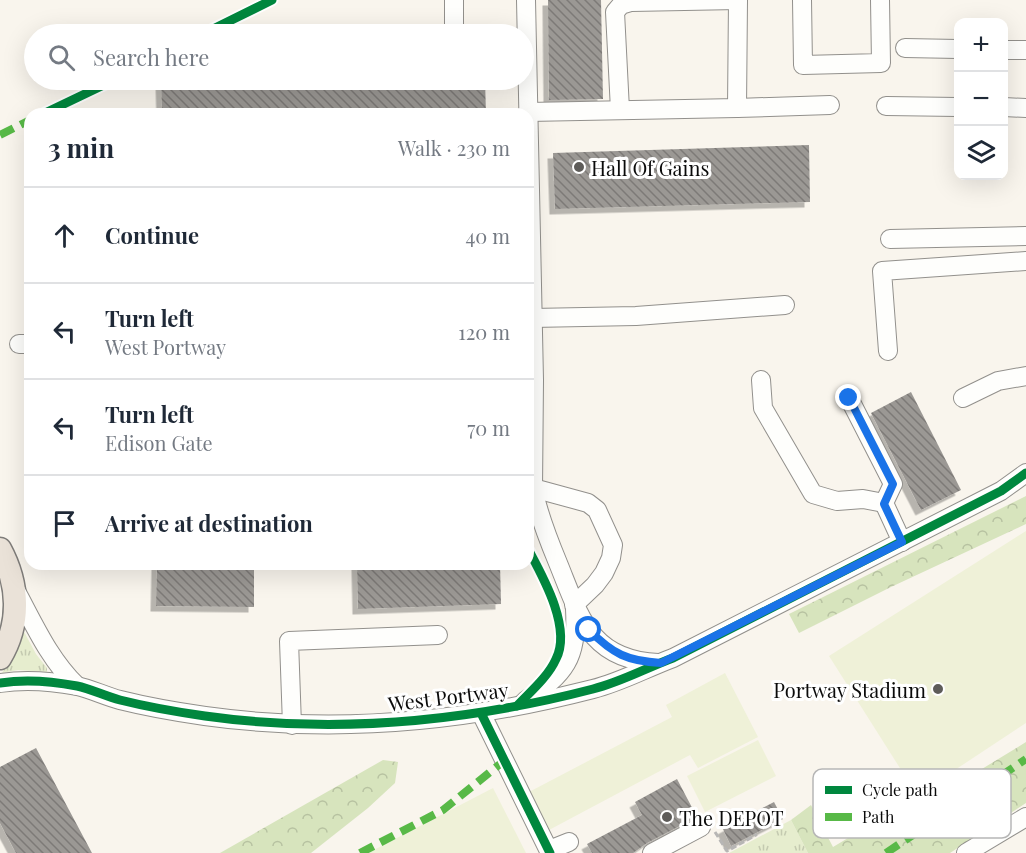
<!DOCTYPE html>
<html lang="en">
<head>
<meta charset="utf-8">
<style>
	body { margin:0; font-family:"Playfair Display",serif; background:#f6f6f7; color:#1f2937 }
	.controls { position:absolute; right:18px; top:18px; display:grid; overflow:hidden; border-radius:12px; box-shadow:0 6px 24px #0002 }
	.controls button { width:54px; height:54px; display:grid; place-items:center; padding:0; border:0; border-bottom:2px solid #e0e1e3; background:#fff; color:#1f2937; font:30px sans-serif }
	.stop { position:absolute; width:18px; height:18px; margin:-14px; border:4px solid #1a73e8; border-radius:50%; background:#fff }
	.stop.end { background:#1a73e8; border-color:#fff; box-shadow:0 2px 6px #0008 }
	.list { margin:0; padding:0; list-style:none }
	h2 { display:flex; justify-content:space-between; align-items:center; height:78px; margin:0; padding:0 24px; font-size:26px }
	h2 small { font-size:20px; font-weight:400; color:#747a83 }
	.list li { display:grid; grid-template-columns:39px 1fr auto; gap:18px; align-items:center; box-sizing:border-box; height:96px; padding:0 24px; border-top:2px solid #e0e1e3 }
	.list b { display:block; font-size:22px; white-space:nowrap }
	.list p { margin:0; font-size:20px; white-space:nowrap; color:#747a83 }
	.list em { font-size:20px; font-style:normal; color:#747a83 }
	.icon { flex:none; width:33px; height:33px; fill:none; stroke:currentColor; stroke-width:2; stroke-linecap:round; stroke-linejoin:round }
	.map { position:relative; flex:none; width:1026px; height:853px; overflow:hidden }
	.search { position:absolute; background:#fff; box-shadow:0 6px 24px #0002; left:24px; top:24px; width:510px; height:66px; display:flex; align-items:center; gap:15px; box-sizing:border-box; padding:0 21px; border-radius:33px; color:#747a83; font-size:22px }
	.panel { position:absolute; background:#fff; box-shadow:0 6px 24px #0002; left:24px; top:108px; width:510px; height:462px; border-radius:18px }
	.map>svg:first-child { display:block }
</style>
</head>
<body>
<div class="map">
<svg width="1026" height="853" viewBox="0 0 1026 853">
	<defs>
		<pattern id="grass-tufts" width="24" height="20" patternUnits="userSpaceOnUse" patternTransform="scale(1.5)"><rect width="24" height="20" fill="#e6edce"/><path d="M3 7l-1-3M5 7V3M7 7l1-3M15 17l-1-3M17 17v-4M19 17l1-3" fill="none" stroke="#c4cab0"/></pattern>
		<pattern id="forest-crowns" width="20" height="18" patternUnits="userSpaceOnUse" patternTransform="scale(1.5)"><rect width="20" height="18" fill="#d7e4bd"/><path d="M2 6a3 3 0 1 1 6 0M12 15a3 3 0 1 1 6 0" fill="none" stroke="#b7c2a1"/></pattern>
		<pattern id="building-back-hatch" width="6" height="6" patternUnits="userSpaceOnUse" patternTransform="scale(1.5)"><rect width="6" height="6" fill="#9b9894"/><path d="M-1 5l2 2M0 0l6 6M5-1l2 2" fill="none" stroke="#7d7a77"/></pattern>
		<filter id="shadow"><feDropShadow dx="-5.5" dy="5.5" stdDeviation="0" flood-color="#0004"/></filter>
	</defs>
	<rect width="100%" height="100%" fill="#f9f5ed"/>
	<!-- grass -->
	<g fill="url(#grass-tufts)">
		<polygon points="22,628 36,654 47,668 47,672 18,670 2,673 10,659"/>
		<polygon points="791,820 808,853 729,853"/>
	</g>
	<!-- forest -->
	<g fill="url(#forest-crowns)">
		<polygon points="1026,496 1026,524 891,587 799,633 789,614"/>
		<polygon points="1026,742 1026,803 950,853 808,853 791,820 811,805 833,847 878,820 869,800 896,784 915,810"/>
		<polygon points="383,760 398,762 395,783 368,808 311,853 220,853"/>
	</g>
	<!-- pitch -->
	<g fill="#eff1d8">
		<polygon points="1026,531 1026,723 917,795 829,656"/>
		<polygon points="725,673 758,737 698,768 690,755 549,830 529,792 672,717 666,705"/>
		<polygon points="758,740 776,776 705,812 687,776"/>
		<polygon points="493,788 526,853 368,853"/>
	</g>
	<!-- building -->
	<g fill="url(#building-back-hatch)" filter="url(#shadow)">
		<polygon points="548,0 601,0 603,99 549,100"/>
		<polygon points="161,80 485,80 486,114 162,114"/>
		<polygon points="809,145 810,202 555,209 553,153"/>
		<polygon points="911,392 961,490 921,510 871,413"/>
		<polygon points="157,564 254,564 254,607 156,606"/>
		<polygon points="357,564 500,564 501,604 358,609"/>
		<polygon points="36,748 92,853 16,853 0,823 0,767"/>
		<polygon points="677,779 697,817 647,843 633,853 592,853 587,844 642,815 635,802"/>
		<polygon points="774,802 783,819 731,846 723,829"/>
	</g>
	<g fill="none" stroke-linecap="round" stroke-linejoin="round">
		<defs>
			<g id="minor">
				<path d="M 526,0 L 534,380 L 533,488 C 538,514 548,539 558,563 C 580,617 590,660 658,663"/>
				<polyline points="802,0 803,65 881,63 880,0"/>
				<polyline points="454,34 454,0"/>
				<polyline points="905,48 958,49"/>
				<polyline points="1004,50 1026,50"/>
				<polyline points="886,106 958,107"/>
				<polyline points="1004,107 1026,108"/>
				<polyline points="737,108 830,105"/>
				<polyline points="620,110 615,12 621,5 631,2 738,0"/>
				<polyline points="528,112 737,108 738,0"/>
				<polyline points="890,239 1026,236"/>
				<polyline points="532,318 636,316 785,305"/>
				<polyline points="19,344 30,344"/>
				<polyline points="888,351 882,271 1026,261"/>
				<polyline points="761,380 763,408 813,494 837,501 863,499 884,503"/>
				<polyline points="849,398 893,484 884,503 902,542"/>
				<polyline points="963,398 998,381 1026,376"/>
				<polyline points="533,488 588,503 597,510 613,545 611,558 604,573 595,585 574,605"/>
				<path d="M 15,589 C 34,624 49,659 77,686"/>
				<path d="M 0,683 C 25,679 51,681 77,686 C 91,689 105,696 120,700 C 148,707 177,712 205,716 C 334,734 466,722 593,689 C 621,682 646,668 673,658 L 1001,491 L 1026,473"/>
				<path d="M 525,701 C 565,674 578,658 575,609"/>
				<polyline points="481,713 550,853"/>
				<polyline points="292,725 289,641 438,635"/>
				<polyline points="549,850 569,842"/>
				<polyline points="652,853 701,827"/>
				<polyline points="966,853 1026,817"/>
			</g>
			<path id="major" d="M 0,549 C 19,584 21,623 0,658"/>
		</defs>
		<!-- minor casing -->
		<use href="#minor" stroke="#92908c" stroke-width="20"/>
		<!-- major casing -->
		<use href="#major" stroke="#7f7d7a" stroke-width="25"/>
		<!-- path -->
		<polyline stroke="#b7b6b5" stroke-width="3" stroke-dasharray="6 3" stroke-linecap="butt" points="715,832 727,851 756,835 755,834"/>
		<!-- minor -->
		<use href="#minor" stroke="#fefefc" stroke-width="18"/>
		<!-- major -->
		<use href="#major" stroke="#eae2d8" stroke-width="22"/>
		<!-- quiet -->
		<g stroke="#58b947" stroke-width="8" stroke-dasharray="15 8" stroke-linecap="butt">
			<polyline points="0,135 30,120"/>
			<polyline points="360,853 443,810 505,760"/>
			<polyline points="886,853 1026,759"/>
		</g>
		<defs>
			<g id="cycleway">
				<polyline points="203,34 272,0"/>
				<polyline points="43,114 114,80"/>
				<path d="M 0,683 C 25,679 51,681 77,686 C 91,689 105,696 120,700 C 148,707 177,712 205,716 C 334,734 466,722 593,689 C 621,682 646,668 673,658 L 1001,491 L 1026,473"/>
				<path d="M 517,706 C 530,692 548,677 556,659 C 572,628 543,577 528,549"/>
				<polyline points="481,713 550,853"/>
			</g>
		</defs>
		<!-- cycleway casing -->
		<use href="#cycleway" stroke="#fff" stroke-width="13"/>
		<!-- cycleway -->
		<use href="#cycleway" stroke="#00873e" stroke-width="9"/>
	</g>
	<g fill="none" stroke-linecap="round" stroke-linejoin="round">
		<!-- route -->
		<path stroke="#1a73e8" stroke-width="8" d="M 589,630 C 613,654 627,661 661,663 L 902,542 L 884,504 L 893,484 L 849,398"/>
	</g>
	<!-- markers -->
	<g fill="#5e5c59" stroke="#fff" stroke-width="2">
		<circle cx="579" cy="167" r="6"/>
		<circle cx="938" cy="689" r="6"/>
		<circle cx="667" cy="817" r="6"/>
	</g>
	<g text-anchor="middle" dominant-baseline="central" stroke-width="6" stroke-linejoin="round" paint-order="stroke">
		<!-- poi labels -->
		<g font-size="20" fill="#0a0a0a" stroke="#fff" text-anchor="start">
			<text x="591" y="167">Hall Of Gains</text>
			<text x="926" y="689" text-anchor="end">Portway Stadium</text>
			<text x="679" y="817">The DEPOT</text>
		</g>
		<!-- street labels -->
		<g font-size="20" fill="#0a0a0a" stroke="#fff">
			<text transform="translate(448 696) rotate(-7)">West Portway</text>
		</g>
	</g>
	<!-- legend -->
	<rect x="813" y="769" width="198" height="69" rx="9" fill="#fff" stroke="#b6b6b6" stroke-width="1.5"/>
	<rect x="825" y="786" width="27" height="8" fill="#00873e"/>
	<rect x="825" y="813" width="27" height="8" fill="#58b947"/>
	<g font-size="16" fill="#0a0a0a">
		<text x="862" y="796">Cycle path</text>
		<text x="862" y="823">Path</text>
	</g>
</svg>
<div class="controls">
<button>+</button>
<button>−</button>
<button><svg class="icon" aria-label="layers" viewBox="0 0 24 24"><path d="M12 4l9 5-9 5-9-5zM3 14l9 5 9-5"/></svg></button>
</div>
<div class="stop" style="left:589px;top:630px"></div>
<div class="stop end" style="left:849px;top:398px"></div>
<div class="search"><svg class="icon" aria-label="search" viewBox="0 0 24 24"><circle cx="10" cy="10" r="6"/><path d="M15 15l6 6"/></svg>Search here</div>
<section class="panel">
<h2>3 min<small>Walk · 230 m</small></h2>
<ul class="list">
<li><svg class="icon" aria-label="ahead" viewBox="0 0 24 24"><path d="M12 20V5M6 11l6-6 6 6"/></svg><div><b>Continue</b></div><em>40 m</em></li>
<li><svg class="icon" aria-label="left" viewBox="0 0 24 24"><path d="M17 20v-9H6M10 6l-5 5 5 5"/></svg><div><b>Turn left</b><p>West Portway</p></div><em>120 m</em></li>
<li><svg class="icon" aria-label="left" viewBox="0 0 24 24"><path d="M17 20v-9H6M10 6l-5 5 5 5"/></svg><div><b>Turn left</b><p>Edison Gate</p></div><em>70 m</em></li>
<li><svg class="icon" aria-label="arrive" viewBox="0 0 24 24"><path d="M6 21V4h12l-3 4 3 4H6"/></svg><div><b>Arrive at destination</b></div></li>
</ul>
</section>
</div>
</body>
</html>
